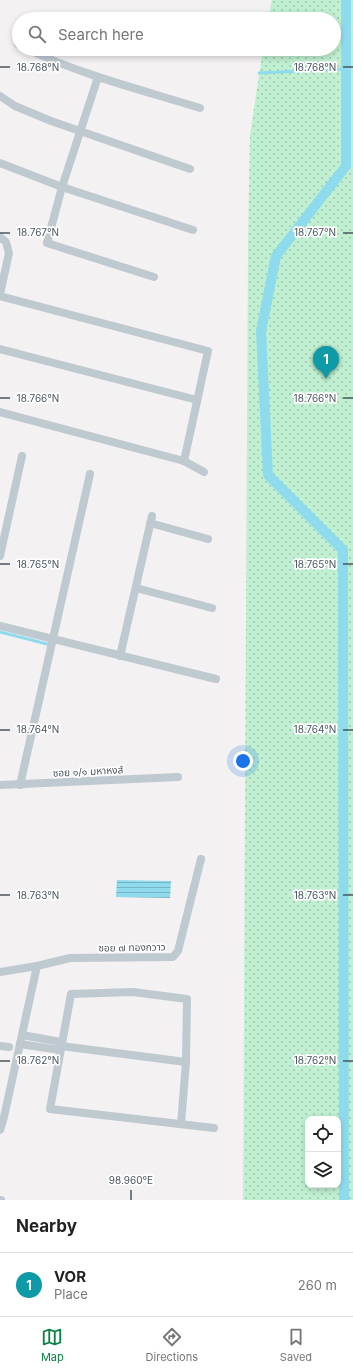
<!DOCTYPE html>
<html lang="en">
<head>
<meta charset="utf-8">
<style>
	body { margin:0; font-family:Inter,"Noto Sans Thai",sans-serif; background:#f6f6f6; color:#222 }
	.controls { position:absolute; right:12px; bottom:12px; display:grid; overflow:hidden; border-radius:8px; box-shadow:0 2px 6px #0003 }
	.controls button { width:36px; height:36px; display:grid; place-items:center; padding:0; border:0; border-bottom:1px solid #e0e0e0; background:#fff; color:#222; font:20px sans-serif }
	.you { position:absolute; left:243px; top:761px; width:14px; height:14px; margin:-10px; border:3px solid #fff; border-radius:50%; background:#1a73e8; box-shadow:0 0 0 6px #1a73e833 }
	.badge { display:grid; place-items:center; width:26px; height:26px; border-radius:50%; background:#0b8043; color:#fff; font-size:13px; font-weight:700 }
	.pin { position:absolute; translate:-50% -33px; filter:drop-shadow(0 1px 2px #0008) }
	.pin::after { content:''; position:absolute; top:21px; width:14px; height:12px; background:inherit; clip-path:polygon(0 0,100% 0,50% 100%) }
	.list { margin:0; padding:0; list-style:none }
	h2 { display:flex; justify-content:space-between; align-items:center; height:52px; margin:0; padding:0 16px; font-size:17px }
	h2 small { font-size:13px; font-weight:400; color:#767676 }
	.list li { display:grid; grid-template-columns:26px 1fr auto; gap:12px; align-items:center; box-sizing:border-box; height:64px; padding:0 16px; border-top:1px solid #e0e0e0 }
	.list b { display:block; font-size:15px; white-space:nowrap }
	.list p { margin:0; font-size:13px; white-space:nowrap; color:#767676 }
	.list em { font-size:13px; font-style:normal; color:#767676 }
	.icon { flex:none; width:22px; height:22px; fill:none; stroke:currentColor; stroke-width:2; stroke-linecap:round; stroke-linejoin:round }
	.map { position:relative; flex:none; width:353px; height:1200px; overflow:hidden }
	.search { position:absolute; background:#fff; box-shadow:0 2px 6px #0003; left:12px; right:12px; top:12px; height:44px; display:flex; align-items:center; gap:10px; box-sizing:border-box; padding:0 14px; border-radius:22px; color:#767676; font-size:15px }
	.sheet { height:116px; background:#fff }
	nav { display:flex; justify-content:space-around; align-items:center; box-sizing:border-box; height:56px; border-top:1px solid #e0e0e0; background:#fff; font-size:11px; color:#767676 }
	nav a { display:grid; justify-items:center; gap:2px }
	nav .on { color:#0b8043 }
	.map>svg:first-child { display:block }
</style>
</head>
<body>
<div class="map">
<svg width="353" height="1200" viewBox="0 0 353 1200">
	<defs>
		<pattern id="grass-dots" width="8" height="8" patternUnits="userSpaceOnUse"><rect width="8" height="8" fill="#c0f0d1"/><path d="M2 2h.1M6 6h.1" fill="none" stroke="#9ec5ad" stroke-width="1.8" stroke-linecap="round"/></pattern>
		<pattern id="water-rules" width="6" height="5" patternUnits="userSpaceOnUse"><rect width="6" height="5" fill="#8edbed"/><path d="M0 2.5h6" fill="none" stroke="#76b4c3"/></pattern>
	</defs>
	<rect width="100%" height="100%" fill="#f3f1f1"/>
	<!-- grass -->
	<path fill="url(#grass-dots)" fill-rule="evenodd" d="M 272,0 L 353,0 L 353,1200 L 243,1200 L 248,244 L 250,135 L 263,49 L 334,49 L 334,19 L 268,19 ZM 308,1119 L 338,1119 L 338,1185 L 308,1185 Z"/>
	<!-- water -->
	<polygon fill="url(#water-rules)" points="117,880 171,881 170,898 116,897"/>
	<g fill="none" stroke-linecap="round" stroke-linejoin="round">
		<!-- stream -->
		<g stroke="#8edbed" stroke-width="3">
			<polyline points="259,73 346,69"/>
			<polyline points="0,632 47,644"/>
		</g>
		<!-- canal -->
		<polyline stroke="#8edbed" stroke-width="10" points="344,1200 343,550 268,475 261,331 276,256 346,166 346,0"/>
		<!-- minor -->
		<g stroke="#bfc9d0" stroke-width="8">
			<polyline points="18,44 19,45"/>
			<path d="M 27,49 C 82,75 142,90 200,108"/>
			<polyline points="98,77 62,187 47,243 154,277"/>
			<polyline points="0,96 15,106 51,121 190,169"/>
			<polyline points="0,163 62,187 193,230"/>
			<polyline points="0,237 6,242 9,253 0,294"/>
			<polyline points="0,296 208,351 184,461"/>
			<polyline points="0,349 197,400"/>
			<polyline points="0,412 184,461 204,472"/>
			<polyline points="150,523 208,539"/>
			<polyline points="0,556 22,456"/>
			<polyline points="136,588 212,608"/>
			<polyline points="0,626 216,679"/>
			<polyline points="120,656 152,516"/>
			<polyline points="0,785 178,777"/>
			<polyline points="20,785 90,474"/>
			<polyline points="0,972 37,966 70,958 173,957 178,951 201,859"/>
			<polyline points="22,1035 61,1042"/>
			<polyline points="20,1044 60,1050"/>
			<polyline points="0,1046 9,1047"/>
			<polyline points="61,1046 186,1062"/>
			<polyline points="181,1124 186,1062 187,999 133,992 71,994 50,1109 214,1128"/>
			<polyline points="0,1130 4,1117 37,966"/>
			<polyline points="0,1200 1,1200"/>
		</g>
	</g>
	<!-- ticks -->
	<path fill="none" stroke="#49555f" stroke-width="1.5" d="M 0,67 L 10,67M 343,67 L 353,67M 0,233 L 10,233M 343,233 L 353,233M 0,398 L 10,398M 343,398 L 353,398M 0,564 L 10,564M 343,564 L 353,564M 0,730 L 10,730M 343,730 L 353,730M 0,895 L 10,895M 343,895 L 353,895M 0,1061 L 10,1061M 343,1061 L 353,1061M 131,1190 L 131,1200"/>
	<g text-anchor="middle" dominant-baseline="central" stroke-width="3.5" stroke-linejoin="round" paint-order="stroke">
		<!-- street labels -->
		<g font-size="10" fill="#49555f" stroke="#fff">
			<text transform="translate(88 771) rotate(-3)">ซอย ๑/๑ มหาหงส์</text>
			<text transform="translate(132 947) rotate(-1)">ซอย ๗ ทองกวาว</text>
		</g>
	</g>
	<g font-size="10" text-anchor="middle" fill="#49555f" stroke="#fff" stroke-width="3.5" stroke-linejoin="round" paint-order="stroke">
		<text x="38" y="71">18.768°N</text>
		<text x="315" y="71">18.768°N</text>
		<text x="38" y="236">18.767°N</text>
		<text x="315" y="236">18.767°N</text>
		<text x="38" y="402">18.766°N</text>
		<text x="315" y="402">18.766°N</text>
		<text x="38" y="568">18.765°N</text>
		<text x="315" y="568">18.765°N</text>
		<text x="38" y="733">18.764°N</text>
		<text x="315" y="733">18.764°N</text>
		<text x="38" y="899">18.763°N</text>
		<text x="315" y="899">18.763°N</text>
		<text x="38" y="1064">18.762°N</text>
		<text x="315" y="1064">18.762°N</text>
		<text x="131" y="1184">98.960°E</text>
	</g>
</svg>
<div class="controls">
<button><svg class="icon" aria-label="locate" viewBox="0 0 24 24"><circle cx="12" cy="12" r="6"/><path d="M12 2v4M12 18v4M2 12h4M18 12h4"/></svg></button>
<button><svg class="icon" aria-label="layers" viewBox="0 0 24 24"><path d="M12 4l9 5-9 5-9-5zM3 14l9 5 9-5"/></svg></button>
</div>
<div class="you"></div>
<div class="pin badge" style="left:326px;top:379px;background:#0f9aa8">1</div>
<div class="search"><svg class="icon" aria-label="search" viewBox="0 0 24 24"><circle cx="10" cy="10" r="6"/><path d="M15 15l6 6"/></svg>Search here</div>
</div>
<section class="sheet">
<h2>Nearby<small></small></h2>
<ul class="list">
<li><span class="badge" style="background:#0f9aa8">1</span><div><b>VOR</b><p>Place</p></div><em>260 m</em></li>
</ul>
</section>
<nav>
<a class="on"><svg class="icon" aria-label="map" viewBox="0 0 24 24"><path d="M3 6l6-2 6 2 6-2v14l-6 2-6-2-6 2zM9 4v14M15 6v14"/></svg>Map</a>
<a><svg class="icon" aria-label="directions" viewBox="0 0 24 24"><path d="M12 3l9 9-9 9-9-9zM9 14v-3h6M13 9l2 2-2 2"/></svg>Directions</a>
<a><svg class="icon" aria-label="saved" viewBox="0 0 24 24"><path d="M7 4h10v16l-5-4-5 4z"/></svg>Saved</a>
</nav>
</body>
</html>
